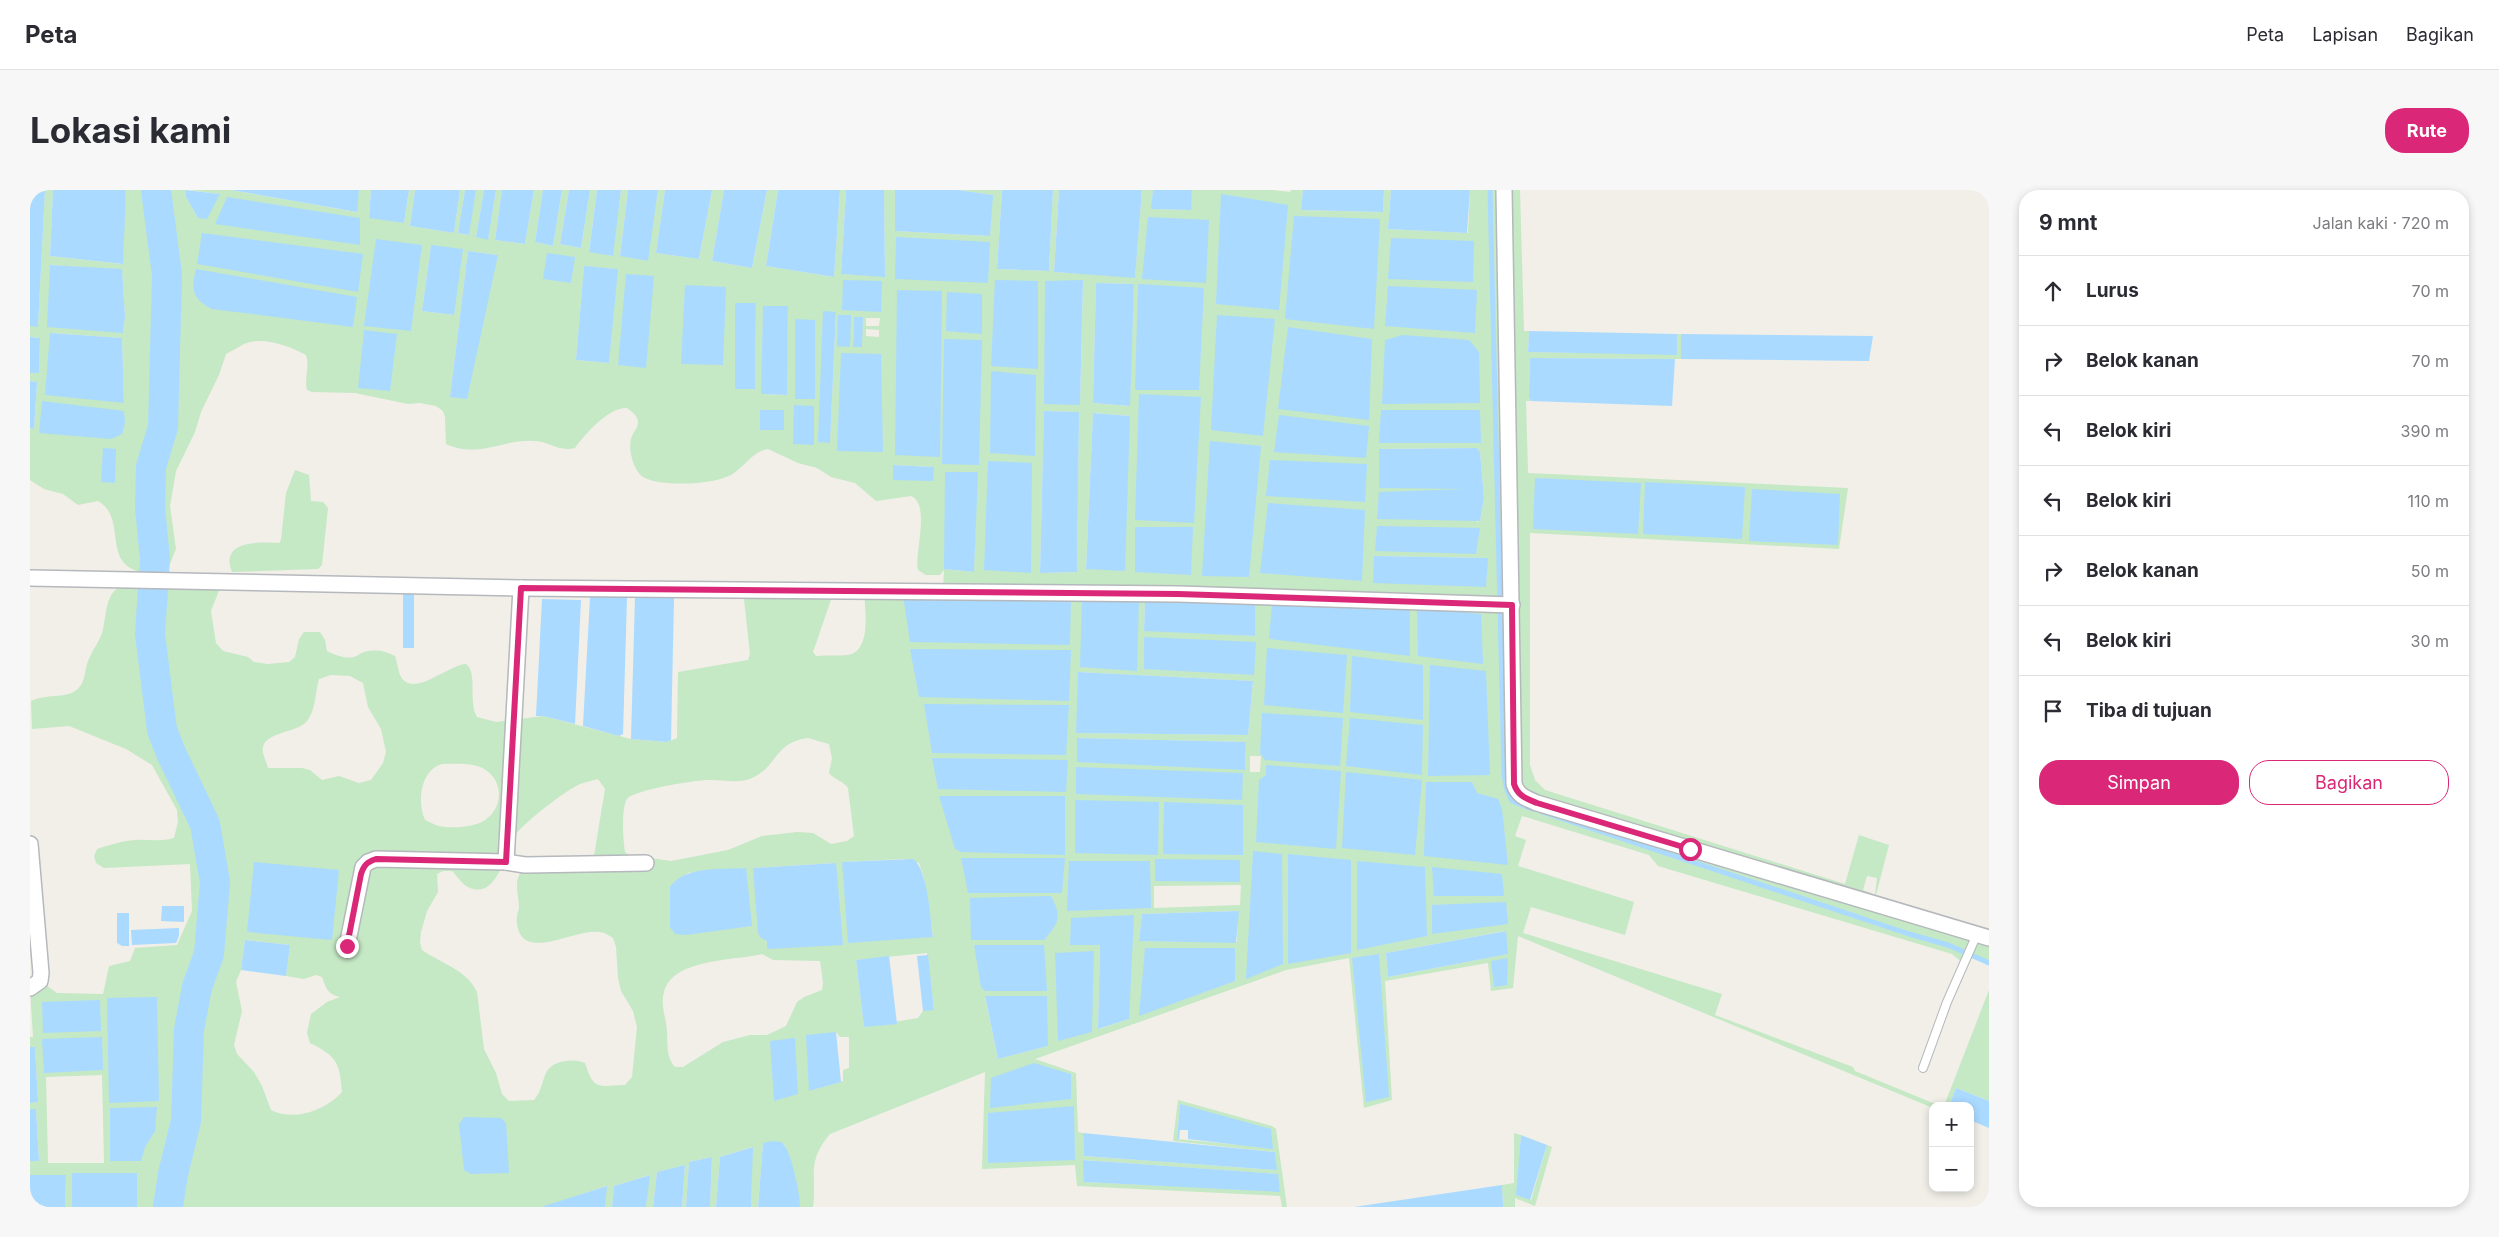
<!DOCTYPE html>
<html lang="id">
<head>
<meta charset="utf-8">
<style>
	body { margin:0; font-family:Inter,sans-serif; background:#f7f7f7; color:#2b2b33 }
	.controls { position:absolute; right:15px; bottom:15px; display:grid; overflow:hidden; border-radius:10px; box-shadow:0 2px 8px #0003 }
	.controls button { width:45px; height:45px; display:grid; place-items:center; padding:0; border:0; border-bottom:1px solid #e1e1e2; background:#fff; color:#2b2b33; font:25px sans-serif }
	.stop { position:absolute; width:15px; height:15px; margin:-11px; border:4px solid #db2777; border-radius:50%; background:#fff }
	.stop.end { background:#db2777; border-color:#fff; box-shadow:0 1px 5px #0008 }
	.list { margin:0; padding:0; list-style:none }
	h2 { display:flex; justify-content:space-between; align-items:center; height:65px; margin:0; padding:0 20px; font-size:21px }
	h2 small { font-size:16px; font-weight:400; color:#7c7c81 }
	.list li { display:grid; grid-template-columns:32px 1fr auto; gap:15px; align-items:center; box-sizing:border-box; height:70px; padding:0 20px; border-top:1px solid #e1e1e2 }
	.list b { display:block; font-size:19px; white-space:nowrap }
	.list em { font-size:16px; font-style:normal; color:#7c7c81 }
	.actions { display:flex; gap:10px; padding:15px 20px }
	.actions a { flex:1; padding:11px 0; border:1px solid #db2777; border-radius:20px; text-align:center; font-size:18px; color:#db2777 }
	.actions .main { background:#db2777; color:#fff }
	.icon { flex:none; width:28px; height:28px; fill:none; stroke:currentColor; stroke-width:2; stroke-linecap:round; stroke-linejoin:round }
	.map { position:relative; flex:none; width:1959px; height:1017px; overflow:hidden; border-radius:20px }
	header { display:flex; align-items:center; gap:30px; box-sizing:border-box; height:70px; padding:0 25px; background:#fff; border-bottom:1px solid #e1e1e2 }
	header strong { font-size:24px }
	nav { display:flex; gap:28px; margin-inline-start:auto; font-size:18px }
	.intro { display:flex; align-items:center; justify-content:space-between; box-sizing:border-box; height:120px; padding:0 30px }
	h1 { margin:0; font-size:35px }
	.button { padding:12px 22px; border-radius:20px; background:#db2777; color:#fff; font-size:18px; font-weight:700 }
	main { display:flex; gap:30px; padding:0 30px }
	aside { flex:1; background:#fff; border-radius:20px; box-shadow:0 2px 8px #0003 }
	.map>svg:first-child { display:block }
</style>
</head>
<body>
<header>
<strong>Peta</strong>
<nav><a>Peta</a><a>Lapisan</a><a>Bagikan</a></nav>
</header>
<div class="intro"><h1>Lokasi kami</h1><a class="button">Rute</a></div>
<main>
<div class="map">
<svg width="1959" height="1017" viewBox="0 0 1959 1017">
	<rect width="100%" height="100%" fill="#f1efe8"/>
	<!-- green -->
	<g fill="#c5e8c5" fill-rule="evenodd">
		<path d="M 15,0 L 23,0 L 20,66 L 92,74 L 96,0 L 155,0 L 156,7 L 168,28 L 189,4 L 159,0 L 201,0 L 326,22 L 329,0 L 341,0 L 339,27 L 374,33 L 379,0 L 385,0 L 380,36 L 424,43 L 430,0 L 435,0 L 428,43 L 438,45 L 446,0 L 454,0 L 446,47 L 458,49 L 466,0 L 472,0 L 465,50 L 495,54 L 504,0 L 513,0 L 505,52 L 523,56 L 532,0 L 539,0 L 530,54 L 551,58 L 560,0 L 567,0 L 559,61 L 582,66 L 591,0 L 598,0 L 590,65 L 617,71 L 628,0 L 635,0 L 626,63 L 669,69 L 682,0 L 694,0 L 682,71 L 722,78 L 737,0 L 748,0 L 736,76 L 804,87 L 810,0 L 816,0 L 811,84 L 855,86 L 854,0 L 865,0 L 865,41 L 960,46 L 962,5 L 928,0 L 972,0 L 967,79 L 1019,81 L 1023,0 L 1029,0 L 1024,82 L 1105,87 L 1112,0 L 1123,0 L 1122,19 L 1160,20 L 1162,0 L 1242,0 L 1260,2 L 1261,0 L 1273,0 L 1271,20 L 1353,22 L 1354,0 L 1361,0 L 1358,39 L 1438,43 L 1440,0 L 1490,0 L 1494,141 L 1499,141 L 1498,162 L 1647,164 L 1647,144 L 1651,144 L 1651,169 L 1500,168 L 1499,207 L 1501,211 L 1496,211 L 1498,283 L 1818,298 L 1809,359 L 1500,343 L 1500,575 L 1505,590 L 1515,600 L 1815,694 L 1829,645 L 1859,655 L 1846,705 L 1959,741 L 1959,773 L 1939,765 L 1935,775 L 1922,764 L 1628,676 L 1619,665 L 1492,626 L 1485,646 L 1496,650 L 1488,676 L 1604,712 L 1595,745 L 1501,717 L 1493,743 L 1692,804 L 1685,825 L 1823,877 L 1825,881 L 1910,916 L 1903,916 L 1903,918 L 1488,746 L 1483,798 L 1461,801 L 1458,773 L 1355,791 L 1362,910 L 1334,918 L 1319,768 L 1256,780 L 1005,869 L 1046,883 L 1048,942 L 1053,943 L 1054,966 L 1246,980 L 1245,962 L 1143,951 L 1148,910 L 1242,936 L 1246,939 L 1257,1017 L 1252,1017 L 1250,1006 L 1047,996 L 1045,975 L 952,979 L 955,882 L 800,944 C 776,972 787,986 783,1017 L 770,1017 L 765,985 L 754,954 L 733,954 L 728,1017 L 721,1017 L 722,957 L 690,967 L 686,1017 L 680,1017 L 682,967 L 659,972 L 656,1017 L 652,1017 L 655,975 L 627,982 L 623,1017 L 616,1017 L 619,985 L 584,996 L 582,1017 L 575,1017 L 576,996 L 514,1017 L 107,1017 L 106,984 L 42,983 L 42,1017 L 35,1017 L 36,985 L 0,985 L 0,971 L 9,971 L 6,919 L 0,919 L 0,913 L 8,912 L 5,857 L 0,857 L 0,847 L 3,847 L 0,798 L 10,791 L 27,803 L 73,804 L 79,776 L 100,771 L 105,758 L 147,755 L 162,721 L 160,674 L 74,678 L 66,673 L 64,666 L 67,659 C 79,655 92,651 105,650 C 118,649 131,652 144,648 L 148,632 L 147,620 L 122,575 L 96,559 L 39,536 L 2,539 L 1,511 C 16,504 36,508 45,501 C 56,494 54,482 58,471 C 62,461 69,452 72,443 C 77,427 74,407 89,397 L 190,398 L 181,421 L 186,453 L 193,461 L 218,467 L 224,472 L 238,474 L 259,472 L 265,467 L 269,449 L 274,442 L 290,442 L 295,450 L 297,461 C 305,465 315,469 324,467 C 328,466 330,463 334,462 C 345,459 356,461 365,466 C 367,471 368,479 370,485 C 382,510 417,475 436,474 C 448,482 438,512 447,527 L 466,532 L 513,526 L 601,549 L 637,552 L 647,548 L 648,482 L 718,470 L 720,464 L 713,400 L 804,401 L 783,462 L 786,466 C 797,465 808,466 818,465 C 842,461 835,419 834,401 L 913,402 L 914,380 L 910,385 L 896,385 L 888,380 C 884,364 901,314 881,306 L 846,311 L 825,293 L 801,287 L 787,278 L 768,273 L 738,259 C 722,262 717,274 704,283 C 688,295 633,297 615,288 C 603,282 597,257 602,246 C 604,241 608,238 608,232 C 608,226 602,222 597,218 C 579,217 555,244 545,258 C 528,262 519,251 504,251 C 471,249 449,269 416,254 L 415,227 L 413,221 L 406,216 L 390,213 L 378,214 L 325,203 L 282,202 L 277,200 C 274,188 280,177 276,165 C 259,156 233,146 214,154 C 208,157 202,161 196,164 L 189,185 L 171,222 L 165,242 L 146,281 L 140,316 L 146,359 L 137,381 C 128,385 120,384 111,382 C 71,373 98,328 68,311 L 48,315 L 33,304 L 14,299 L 0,290 L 0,238 L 4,239 L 7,192 L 0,191 L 0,183 L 9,183 L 10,148 L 0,147 L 0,136 L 8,136 ZM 172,43 L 328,101 L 172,46 ZM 401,55 L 424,125 L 392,121 ZM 438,61 L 468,65 L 420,207 ZM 20,75 L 92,80 L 95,126 L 93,143 ZM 554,77 L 587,79 L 579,173 L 546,170 ZM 1015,91 L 1053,91 L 1050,215 ZM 1066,93 L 1104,94 L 1099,216 L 1063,213 ZM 705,113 L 726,113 L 725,199 L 705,199 ZM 733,116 L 758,116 L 756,205 L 732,204 ZM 793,122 L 806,122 L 800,252 ZM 824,127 L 832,157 L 831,157 L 823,156 ZM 836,128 L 850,128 L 849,136 L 836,136 ZM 836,139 L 849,140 L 849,147 L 836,146 ZM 20,143 L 92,148 L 94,213 ZM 1014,221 L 1049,222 L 1047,382 L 1010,383 ZM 1063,223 L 1100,226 L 1056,379 ZM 1447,258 L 1450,262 L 1454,308 L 1450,331 L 1447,332 L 1433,301 L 1436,299 L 1349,259 ZM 863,275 L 903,277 L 863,290 ZM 947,282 L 944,382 L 915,379 ZM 1344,366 L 1457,368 L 1456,397 ZM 1115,409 L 1225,446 L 1114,440 ZM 1048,482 L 1223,491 L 1218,545 L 1047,543 ZM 301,485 L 320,486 L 333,493 L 338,517 L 351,539 L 356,562 L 353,573 L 341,590 L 329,593 L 309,586 L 292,590 L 280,580 L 272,578 L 238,578 C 237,573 234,568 233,563 C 229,541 267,544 277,531 C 286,520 285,502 289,489 ZM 778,548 L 799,554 L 802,568 L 799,583 C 804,590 814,591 818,598 L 824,646 L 817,651 L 801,654 L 783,643 L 767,642 L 732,646 L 698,660 L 641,671 L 599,665 L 595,662 C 593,650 591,618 597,609 C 603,600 669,589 682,590 C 695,590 712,594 724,587 C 747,576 745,552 778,548 ZM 1047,548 L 1216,552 L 1215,579 ZM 1220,566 L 1231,566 L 1230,582 L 1220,582 ZM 412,574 C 423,574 436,573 447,576 C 472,583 477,615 455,630 C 446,637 420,639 409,636 C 405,635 400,632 395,630 C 387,613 390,580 412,574 ZM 1236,575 L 1306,659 L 1236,586 ZM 568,589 L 575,599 L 564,666 L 555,679 L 492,681 C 483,691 489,705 489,718 C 488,723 486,728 487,733 C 491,774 545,738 569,742 C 574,742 578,745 583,748 L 586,757 L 588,788 L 591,801 L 603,821 L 607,837 L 602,887 L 595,895 C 568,896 564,901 555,873 C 548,870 542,870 535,871 C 508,876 518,894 504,910 L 479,911 L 472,904 L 466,883 L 454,859 L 447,802 C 436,779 412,774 392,760 L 390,752 L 391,742 L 397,721 L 408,702 L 407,684 L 413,681 L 422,681 C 427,686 432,694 438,697 C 468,712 476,658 486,644 C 495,632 536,600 550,594 C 555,592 562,591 568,589 ZM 874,669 L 889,673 L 894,688 L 903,747 L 812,672 ZM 805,673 L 738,759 L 723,678 ZM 660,682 L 722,736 L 678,741 L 644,692 ZM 1837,686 L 1847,688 L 1845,705 L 1833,700 ZM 1211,695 L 1210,715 L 1124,718 L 1124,696 ZM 1208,721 L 1207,752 L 1109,751 L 1112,724 ZM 1475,741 L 1477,764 L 1358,787 L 1356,763 ZM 215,750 L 260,755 L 256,786 L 274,789 L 286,785 L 292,787 C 296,798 298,805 310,807 L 297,812 L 281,824 L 277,843 L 280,853 C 306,866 310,872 312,902 C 296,920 264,932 241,920 L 232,896 L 224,882 L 207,864 L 204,855 L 212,821 L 206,792 L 211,780 ZM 1070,755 L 1099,829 L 1069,839 L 1068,838 ZM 897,763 L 904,819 L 893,821 L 888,828 L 834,837 L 826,770 ZM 732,764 L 743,770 L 790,771 L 793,792 L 792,800 L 774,807 L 767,812 L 756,836 L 737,845 L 720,845 L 693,852 L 653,877 L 645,877 C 634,865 639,847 636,833 C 634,822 631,813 634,802 C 643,768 704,771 732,764 ZM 955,807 L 1018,856 L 968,869 ZM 806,842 L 810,847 L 819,847 L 819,878 L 813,880 L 813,891 L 779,901 ZM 72,885 L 74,973 L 18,973 L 16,887 ZM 1150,914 L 1243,958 L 1147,949 ZM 1054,970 L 1247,984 L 1250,1001 L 1054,992 Z"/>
		<path d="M 265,280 L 279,285 L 281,311 L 293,312 L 298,318 L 292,375 L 288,379 L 202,382 C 189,350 230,352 249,353 L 251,350 L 256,303 Z"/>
		<polygon points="1959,800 1959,911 1926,898 1919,916 1914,916"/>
		<polygon points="1484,943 1491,945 1487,1005 1501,1010 1517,955 1522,957 1505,1016 1485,1008 1485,1017 1473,1017 1472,995 1484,993"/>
	</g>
	<!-- water -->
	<g fill="#aadaff">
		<polygon points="0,0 15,0 8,137 0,136"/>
		<polygon points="23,0 96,0 93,74 20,66"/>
		<polygon points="155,0 190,4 177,29 168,28 156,7"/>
		<polygon points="201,0 329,0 327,22"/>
		<polygon points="341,0 379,0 374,33 339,28"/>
		<polygon points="385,0 430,0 424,43 380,36"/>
		<polygon points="435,0 446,0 439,45 428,43"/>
		<polygon points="454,0 466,0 458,50 446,47"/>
		<polygon points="472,0 504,0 495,54 465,50"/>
		<polygon points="513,0 532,0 523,56 505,52"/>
		<polygon points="539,0 560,0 551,58 530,54"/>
		<polygon points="567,0 591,0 583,66 559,62"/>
		<polygon points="598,0 628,0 618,71 590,66"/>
		<polygon points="635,0 682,0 669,69 626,63"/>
		<polygon points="694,0 737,0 722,78 682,71"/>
		<polygon points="748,0 810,0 804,87 736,76"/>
		<polygon points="816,0 854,0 855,87 811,84"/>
		<polygon points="865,0 928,0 963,5 960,46 865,41"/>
		<polygon points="972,0 1023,0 1019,81 967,79"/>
		<polygon points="1029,0 1112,0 1105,88 1024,82"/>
		<polygon points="1123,0 1162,0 1161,20 1121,19"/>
		<polygon points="1273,0 1354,0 1353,22 1271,20"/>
		<polygon points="1361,0 1440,0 1437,43 1358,39"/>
		<polygon points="1191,4 1258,15 1249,120 1186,114"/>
		<polygon points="197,7 330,28 330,55 185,34"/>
		<polygon points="1264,26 1350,29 1344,139 1255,129"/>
		<polygon points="1118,27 1179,30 1176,93 1112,89"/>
		<polygon points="172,43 333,64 328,102 167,74"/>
		<polygon points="866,47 960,52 958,93 865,89"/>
		<polygon points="1361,48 1444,51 1443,92 1358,89"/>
		<polygon points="346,49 392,55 381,141 334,136"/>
		<polygon points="401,55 433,59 424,125 392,121"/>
		<polygon points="438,61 468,65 437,209 420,207"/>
		<polygon points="517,63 545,67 541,93 513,89"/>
		<polygon points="20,75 92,79 95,126 93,143 17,137"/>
		<polygon points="554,76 588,79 579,173 546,170"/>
		<path d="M 166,79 L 327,107 L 323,137 L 182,119 C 162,109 161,100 166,79 Z"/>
		<polygon points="596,84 624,86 616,178 588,175"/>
		<polygon points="813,90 852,91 851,122 812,120"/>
		<polygon points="965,90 1008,91 1008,179 961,176"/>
		<polygon points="1053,90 1050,215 1014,214 1015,91"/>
		<polygon points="1066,93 1104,94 1100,216 1063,213"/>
		<polygon points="1108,94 1174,98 1169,200 1105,200"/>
		<polygon points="655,95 696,97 693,175 651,174"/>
		<polygon points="1358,96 1447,100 1445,143 1355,136"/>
		<polygon points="867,100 912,101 910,267 865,265"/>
		<polygon points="917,102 952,104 952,144 916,141"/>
		<polygon points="705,113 726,113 725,199 705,199"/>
		<polygon points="733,116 758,116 757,205 731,204"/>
		<polygon points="793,121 806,122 800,253 788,252"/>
		<polygon points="808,125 821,125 820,157 807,156"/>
		<polygon points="1187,125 1245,129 1233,246 1181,240"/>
		<polygon points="824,127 833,127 832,157 823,157"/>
		<polygon points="765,129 785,130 785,209 765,209"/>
		<polygon points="1258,137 1342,149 1339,230 1248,219"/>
		<polygon points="334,140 367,144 360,201 328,198"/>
		<polygon points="1499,141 1647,144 1647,165 1498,162"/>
		<polygon points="20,143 92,148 94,213 15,205"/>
		<polygon points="1651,144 1843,146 1839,171 1651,169"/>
		<polygon points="1373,145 1439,150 1449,162 1450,213 1352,214 1355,150"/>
		<polygon points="0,147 10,148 9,183 0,183"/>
		<polygon points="914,149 952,150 949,275 912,274"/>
		<polygon points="811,163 851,164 853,262 807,261"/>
		<polygon points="1500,168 1645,169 1642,216 1501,211 1499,207"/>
		<polygon points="961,181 1006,185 1005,266 960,263"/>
		<polygon points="0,191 7,192 4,239 0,238"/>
		<polygon points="1109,204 1171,207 1164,333 1105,330"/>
		<polygon points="12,211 94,221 95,233 92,244 81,249 9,243"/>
		<polygon points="764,215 784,216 784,255 763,254"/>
		<rect x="730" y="220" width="24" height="20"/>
		<polygon points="1351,220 1450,220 1451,253 1349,253"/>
		<polygon points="1014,221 1049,222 1047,382 1010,383"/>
		<polygon points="1063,223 1100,226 1095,381 1056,379"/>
		<polygon points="1249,225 1339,236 1336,268 1244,262"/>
		<polygon points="1180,251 1231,256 1219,387 1172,386"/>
		<polygon points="73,258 86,259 85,293 71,292"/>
		<polygon points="1447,258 1450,262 1454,308 1450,331 1347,329 1349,302 1436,299 1349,298 1349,259"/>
		<polygon points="1240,270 1337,274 1335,312 1236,306"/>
		<polygon points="958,271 1002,273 1001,383 954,380"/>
		<polygon points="863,275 904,277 903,291 863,290"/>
		<polygon points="915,282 948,282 944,382 914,379"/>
		<polygon points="1505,288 1611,293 1608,344 1503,339"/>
		<polygon points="1615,292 1715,297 1712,349 1613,344"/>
		<polygon points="1722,299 1810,304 1808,355 1719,351"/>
		<polygon points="1238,313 1335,320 1332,391 1230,383"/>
		<polygon points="1347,336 1450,338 1446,364 1345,361"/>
		<polygon points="1105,337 1163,337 1161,385 1105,382"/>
		<polygon points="1344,366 1458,368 1456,397 1343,393"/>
		<rect x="373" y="401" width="11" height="57"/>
		<polygon points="873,405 1041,407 1040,455 880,452"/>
		<polygon points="605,406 644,407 641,550 637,552 601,549"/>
		<polygon points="560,407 597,407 593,544 589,546 553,536"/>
		<polygon points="512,409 551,410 545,534 513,526 506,526"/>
		<polygon points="1052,409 1109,409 1107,481 1050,477"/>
		<polygon points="1115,409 1225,411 1225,446 1114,441"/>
		<polygon points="1242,413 1380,420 1380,466 1239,449"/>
		<polygon points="1387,418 1451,424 1453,474 1388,466"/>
		<polygon points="1114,447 1226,452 1224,485 1114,479"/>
		<polygon points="1237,458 1317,465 1313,523 1234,515"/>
		<polygon points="880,459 1041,460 1039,511 889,507"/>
		<polygon points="1322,466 1393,475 1393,530 1320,522"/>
		<polygon points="1400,475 1456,481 1460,585 1398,586"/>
		<polygon points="1048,482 1223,491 1218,545 1046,543"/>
		<polygon points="894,514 1039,515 1036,565 902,563"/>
		<polygon points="1232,523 1313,528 1310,576 1235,570 1230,563"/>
		<polygon points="1320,528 1393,535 1392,585 1316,576"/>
		<polygon points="1047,548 1216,552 1215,580 1047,572"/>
		<polygon points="902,568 1038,570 1036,602 908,599"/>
		<polygon points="1236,575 1311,581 1306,659 1226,652 1229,590 1236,585"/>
		<polygon points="1046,577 1213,583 1212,610 1046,604"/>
		<polygon points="1316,582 1392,590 1385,665 1312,658"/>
		<polygon points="1396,592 1442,592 1447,603 1468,609 1472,619 1478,675 1394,666"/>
		<polygon points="909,606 1035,606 1035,665 931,662 925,659"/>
		<polygon points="1045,610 1129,612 1128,665 1045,663"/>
		<polygon points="1134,612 1213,615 1213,665 1133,664"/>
		<polygon points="1223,661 1252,664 1253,774 1216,789"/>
		<polygon points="1258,664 1321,670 1321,763 1258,774"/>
		<polygon points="931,668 1035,668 1032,703 938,703"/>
		<path d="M 883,669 C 898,679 900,729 903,747 L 818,753 L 812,672 Z"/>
		<polygon points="1125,669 1210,670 1210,692 1125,691"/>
		<polygon points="1039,671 1120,671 1121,718 1037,721"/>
		<polygon points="1327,671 1395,677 1397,746 1327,760"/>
		<polygon points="224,672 309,680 302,750 217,742"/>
		<polygon points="806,673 813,755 737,759 737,751 730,747 728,742 723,678"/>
		<polygon points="1402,677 1472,684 1474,706 1404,706"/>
		<path d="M 716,678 L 722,736 L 656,745 L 645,744 L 640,737 L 640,697 C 655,675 693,680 716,678 Z"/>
		<path d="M 1021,706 C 1032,727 1029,733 1014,750 L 941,750 L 940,708 Z"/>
		<polygon points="1476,712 1478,734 1402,744 1402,715"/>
		<polygon points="132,716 154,716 154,732 131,731"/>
		<polygon points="1209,721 1206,753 1109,751 1112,724"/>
		<polygon points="87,723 99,723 99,756 92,756 87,753"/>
		<polygon points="1104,725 1099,829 1068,839 1070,755 1040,755 1041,728"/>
		<polygon points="149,738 149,746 146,753 102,755 101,740"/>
		<polygon points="1476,741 1478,764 1358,787 1356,763"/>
		<polygon points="215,750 260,755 256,786 211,780"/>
		<polygon points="944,755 1014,755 1017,801 955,801 951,797"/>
		<polygon points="1115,758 1205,758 1205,791 1109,826"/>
		<polygon points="1064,761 1062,842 1028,851 1025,763"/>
		<polygon points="1349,764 1359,907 1336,912 1322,768"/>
		<polygon points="898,765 904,820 893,821 887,766"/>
		<polygon points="859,766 867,834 834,837 826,770"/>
		<polygon points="1478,768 1477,795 1464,797 1461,771"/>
		<polygon points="955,806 1017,806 1018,856 968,869"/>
		<polygon points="127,807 129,911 79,913 77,808"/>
		<polygon points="70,810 71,841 13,843 12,812"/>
		<polygon points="806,842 811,892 779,901 776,845"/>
		<polygon points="72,847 73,880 14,883 12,849"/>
		<polygon points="765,848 768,904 744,911 740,851"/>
		<polygon points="0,857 5,857 8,912 0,913"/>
		<polygon points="1004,873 1041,884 1041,909 960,918 961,888"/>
		<polygon points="1926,898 1959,911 1959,938 1940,930 1940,916 1919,916"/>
		<polygon points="1150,914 1241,939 1243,959 1158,949 1158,940 1150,940 1149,949 1147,949"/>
		<polygon points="1044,916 1045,970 958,973 958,923"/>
		<polygon points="127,917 125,941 115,957 111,971 80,971 80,918"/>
		<polygon points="0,919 6,919 9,971 0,971"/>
		<polygon points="434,927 471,928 476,933 479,983 441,984 434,980 429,934"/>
		<polygon points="1053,943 1245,962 1247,980 1054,966"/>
		<polygon points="1491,945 1517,955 1500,1010 1486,1005"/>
		<path d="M 742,951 L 751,952 C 761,957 770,1005 770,1017 L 728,1017 L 733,953 Z"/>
		<polygon points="723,957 721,1017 686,1017 690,967"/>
		<polygon points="682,967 680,1017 656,1017 659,972"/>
		<polygon points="1053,970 1248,984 1250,1002 1054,992"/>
		<polygon points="655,975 652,1017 623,1017 627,982"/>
		<rect x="42" y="983" width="65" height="34"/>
		<polygon points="0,985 36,985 35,1017 0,1017"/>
		<polygon points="620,985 616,1017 582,1017 584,996"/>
		<polygon points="1472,995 1473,1017 1324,1017"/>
		<polygon points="577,996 575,1017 514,1017 514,1016"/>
	</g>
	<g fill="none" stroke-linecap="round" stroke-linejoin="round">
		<!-- stream -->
		<g stroke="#aadaff" stroke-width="5">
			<polyline points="1460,0 1474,585 1477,600 1482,611 1502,619"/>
			<polyline points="1512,622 1879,744 1918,755 1959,773"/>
		</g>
		<!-- river -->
		<polyline stroke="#aadaff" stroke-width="30" points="126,0 137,85 133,237 121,277 120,318 125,369 120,444 132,540 141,563 175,634 185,692 179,764 167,797 159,840 156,931 143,984 138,1017"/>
		<defs>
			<polyline id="lane" points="1893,878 1917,812 1947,744"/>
			<g id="street">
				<path d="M 1474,0 L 1484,594 C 1488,606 1495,608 1507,613 L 1959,748"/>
				<polyline points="0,388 491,398 1148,404 1482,415"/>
				<polyline points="0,654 11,783 10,791 0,798"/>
				<polyline points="476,672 491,398"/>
				<polyline points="317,756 333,677 338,672 346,669 476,672 495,675 616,673"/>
			</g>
		</defs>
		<!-- lane casing -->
		<use href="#lane" stroke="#b5b8bc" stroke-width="10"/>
		<!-- street casing -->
		<use href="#street" stroke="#b5b8bc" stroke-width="18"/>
		<!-- lane -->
		<use href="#lane" stroke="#fff" stroke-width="8"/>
		<!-- street -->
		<use href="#street" stroke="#fff" stroke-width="15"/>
	</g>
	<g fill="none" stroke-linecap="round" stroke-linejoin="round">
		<!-- route -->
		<path stroke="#db2777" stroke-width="6" d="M 317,756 L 331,684 C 334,675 337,672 346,669 L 476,672 L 491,398 L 1148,404 L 1482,415 L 1484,594 C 1488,606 1495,608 1507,613 L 1660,659"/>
	</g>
</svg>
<div class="controls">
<button>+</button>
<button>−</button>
</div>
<div class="stop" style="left:1660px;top:659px"></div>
<div class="stop end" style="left:317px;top:756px"></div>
</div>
<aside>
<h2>9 mnt<small>Jalan kaki · 720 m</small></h2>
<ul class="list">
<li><svg class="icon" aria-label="ahead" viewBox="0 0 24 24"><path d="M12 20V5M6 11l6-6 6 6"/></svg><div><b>Lurus</b></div><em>70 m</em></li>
<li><svg class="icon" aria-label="right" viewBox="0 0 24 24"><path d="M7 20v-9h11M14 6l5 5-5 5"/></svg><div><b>Belok kanan</b></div><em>70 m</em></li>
<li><svg class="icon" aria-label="left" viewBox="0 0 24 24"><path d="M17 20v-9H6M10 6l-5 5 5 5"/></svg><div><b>Belok kiri</b></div><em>390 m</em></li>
<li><svg class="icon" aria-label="left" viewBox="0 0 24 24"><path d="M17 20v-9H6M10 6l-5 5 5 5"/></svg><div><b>Belok kiri</b></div><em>110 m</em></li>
<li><svg class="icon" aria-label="right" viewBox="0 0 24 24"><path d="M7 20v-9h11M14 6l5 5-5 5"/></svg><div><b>Belok kanan</b></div><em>50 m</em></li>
<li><svg class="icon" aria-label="left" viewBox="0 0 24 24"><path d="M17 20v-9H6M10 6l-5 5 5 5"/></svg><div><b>Belok kiri</b></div><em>30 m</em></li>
<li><svg class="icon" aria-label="arrive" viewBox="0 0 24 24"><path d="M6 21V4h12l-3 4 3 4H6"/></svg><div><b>Tiba di tujuan</b></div></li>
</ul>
<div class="actions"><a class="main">Simpan</a><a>Bagikan</a></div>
</aside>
</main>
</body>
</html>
